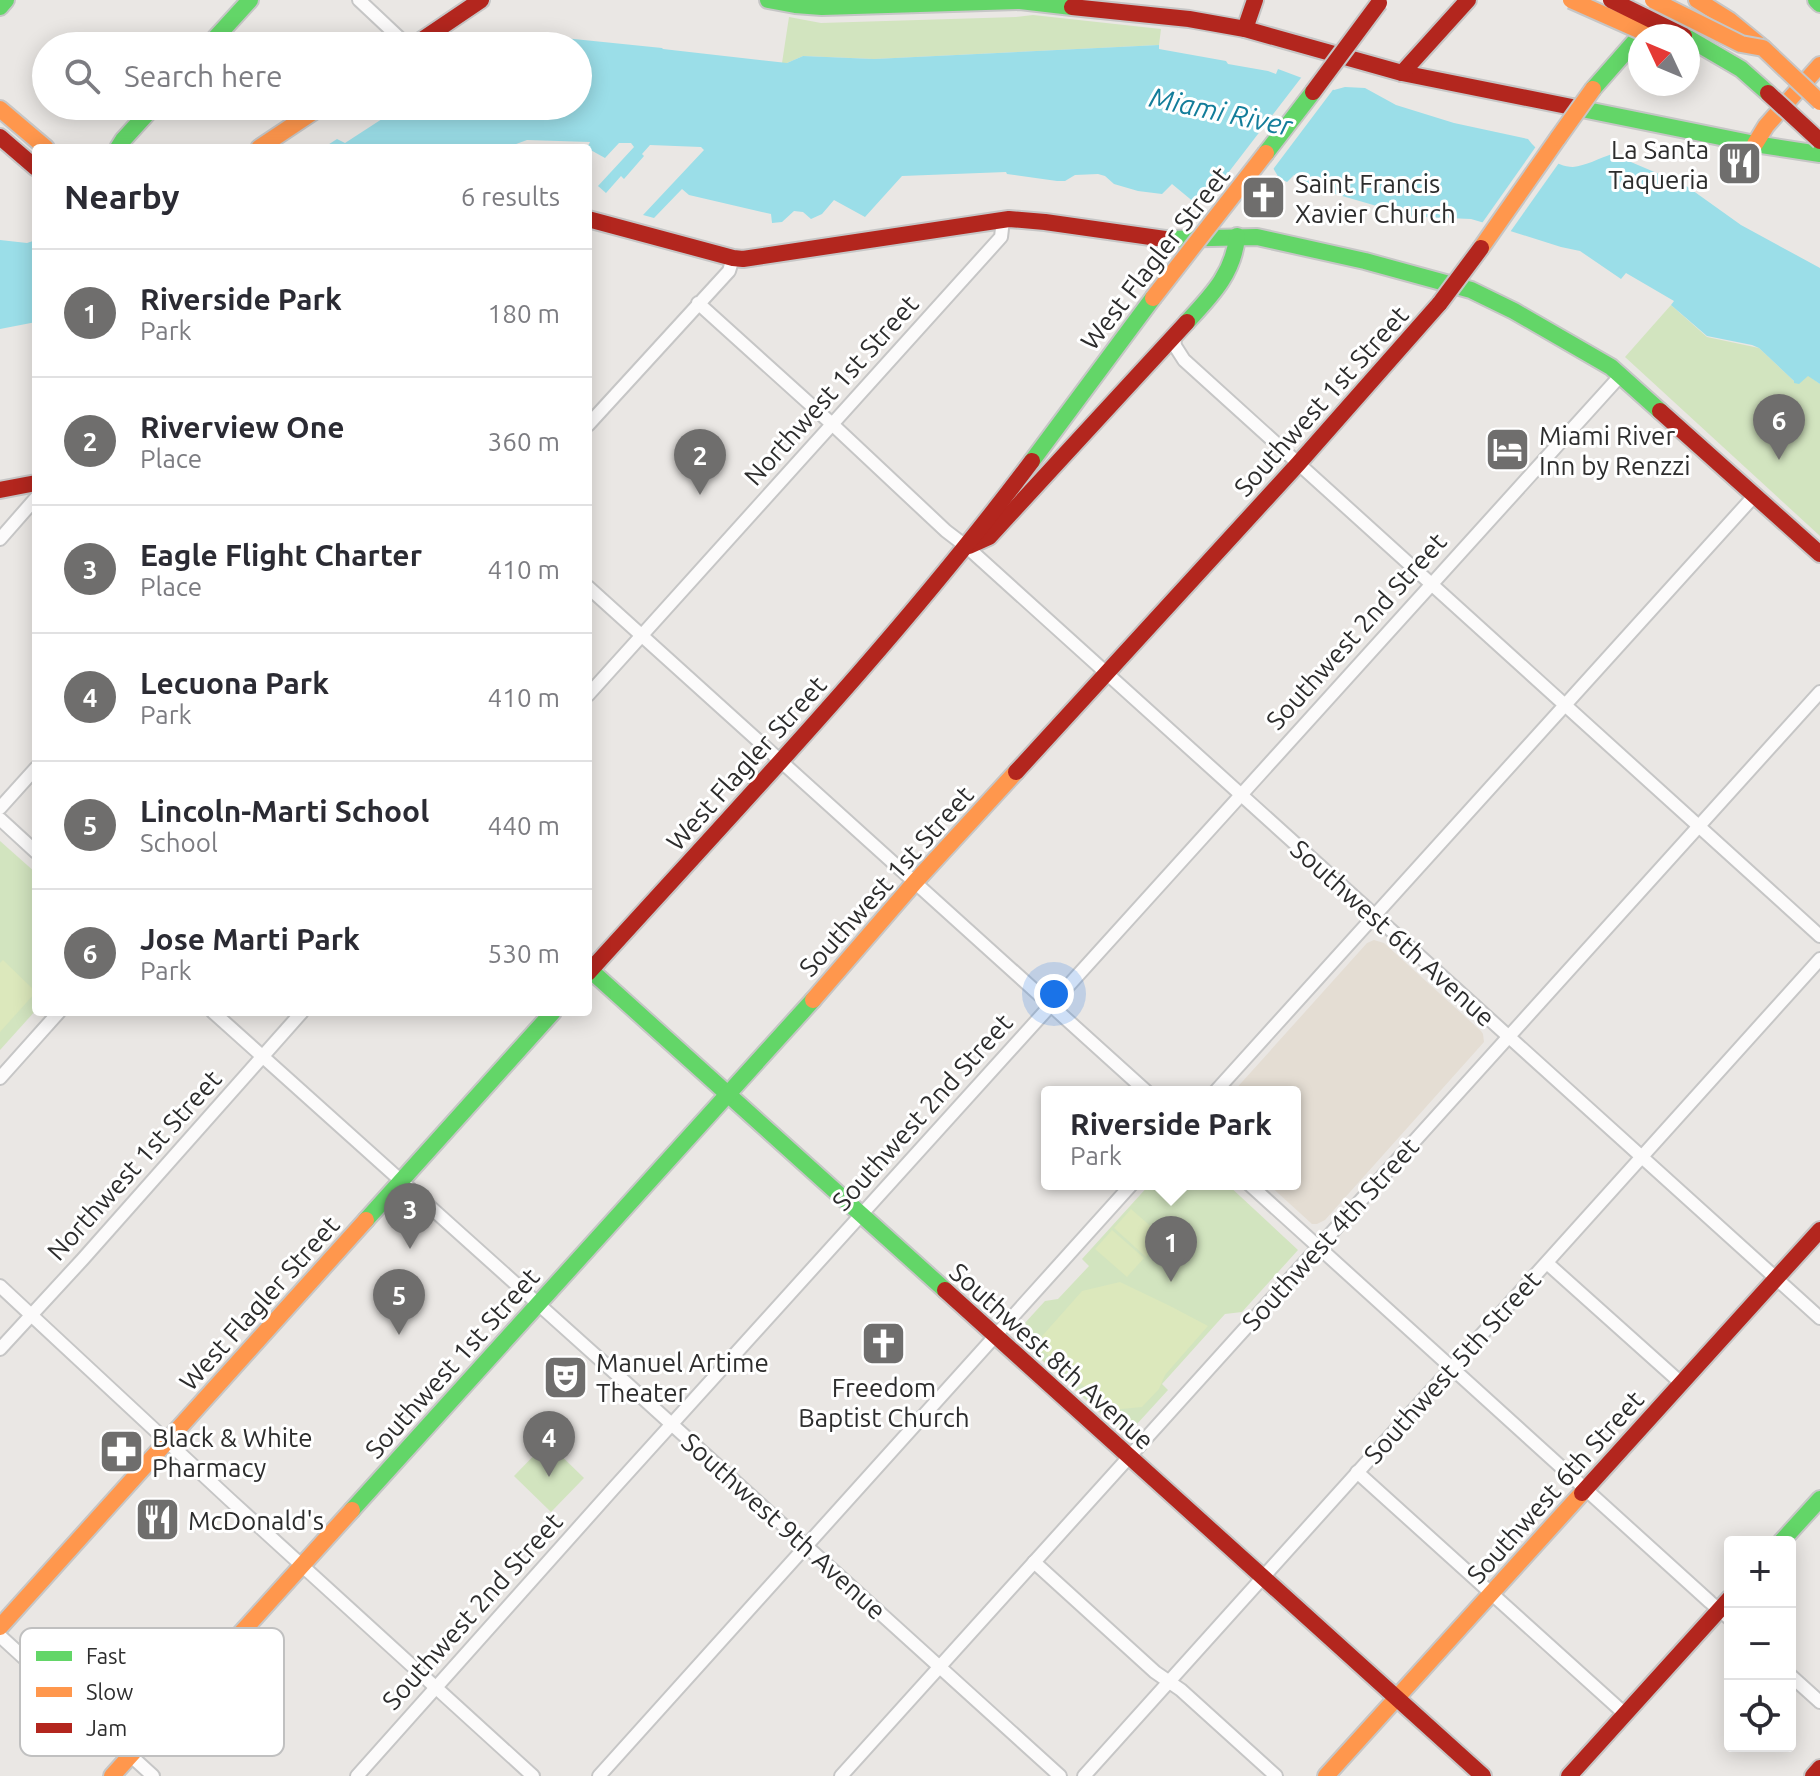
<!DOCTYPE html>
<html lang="en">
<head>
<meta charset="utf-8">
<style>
	body { margin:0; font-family:Ubuntu,sans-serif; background:#f2f2f3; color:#2b2b33 }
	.controls { position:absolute; right:24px; bottom:24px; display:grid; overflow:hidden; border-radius:8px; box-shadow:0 4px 20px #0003 }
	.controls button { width:72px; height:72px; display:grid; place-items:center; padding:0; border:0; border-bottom:2px solid #e1e1e2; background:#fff; color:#2b2b33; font:40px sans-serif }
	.compass { position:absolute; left:1628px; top:24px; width:72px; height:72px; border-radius:50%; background:#fff; box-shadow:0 4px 20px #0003; rotate:314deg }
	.you { position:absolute; left:1054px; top:994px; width:28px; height:28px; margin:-20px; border:6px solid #fff; border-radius:50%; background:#1a73e8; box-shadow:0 0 0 12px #1a73e833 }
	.badge { display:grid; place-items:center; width:52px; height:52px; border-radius:50%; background:#6f6e6d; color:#fff; font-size:26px; font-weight:700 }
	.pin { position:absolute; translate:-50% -66px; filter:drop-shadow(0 2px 4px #0008) }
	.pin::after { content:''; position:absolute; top:42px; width:28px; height:24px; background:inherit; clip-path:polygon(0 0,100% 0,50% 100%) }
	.popup { position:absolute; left:1041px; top:1086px; width:260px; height:104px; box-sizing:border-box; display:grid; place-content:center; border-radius:8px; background:#fff; filter:drop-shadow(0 2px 6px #0005); font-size:26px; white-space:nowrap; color:#7c7c81 }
	.popup b { font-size:30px; color:#2b2b33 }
	.popup::after { content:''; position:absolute; left:50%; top:100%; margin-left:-16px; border:16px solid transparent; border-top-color:#fff }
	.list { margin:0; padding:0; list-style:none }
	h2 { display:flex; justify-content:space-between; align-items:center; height:104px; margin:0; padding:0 32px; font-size:34px }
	h2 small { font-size:26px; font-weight:400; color:#7c7c81 }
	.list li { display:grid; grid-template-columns:52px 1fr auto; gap:24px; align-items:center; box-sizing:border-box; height:128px; padding:0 32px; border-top:2px solid #e1e1e2 }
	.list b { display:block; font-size:30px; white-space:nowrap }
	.list p { margin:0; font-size:26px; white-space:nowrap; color:#7c7c81 }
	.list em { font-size:26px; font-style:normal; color:#7c7c81 }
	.icon { flex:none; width:44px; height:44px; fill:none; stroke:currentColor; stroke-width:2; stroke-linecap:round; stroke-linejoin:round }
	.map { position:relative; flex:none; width:1820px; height:1776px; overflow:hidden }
	.search { position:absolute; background:#fff; box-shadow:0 4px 20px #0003; left:32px; top:32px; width:560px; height:88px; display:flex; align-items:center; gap:20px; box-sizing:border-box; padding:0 28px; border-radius:44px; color:#7c7c81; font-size:30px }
	.panel { position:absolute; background:#fff; box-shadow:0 4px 20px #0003; left:32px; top:144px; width:560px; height:872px; border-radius:8px }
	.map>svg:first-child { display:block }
</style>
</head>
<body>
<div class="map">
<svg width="1820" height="1776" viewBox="0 0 1820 1776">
	<rect width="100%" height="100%" fill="#eae7e4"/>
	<!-- education -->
	<polygon fill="#e4ddd3" points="1374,940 1384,943 1481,1031 1483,1034 1484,1042 1325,1220 1317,1224 1312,1224 1268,1184 1295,1184 1295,1092 1233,1092 1367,943"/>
	<!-- green -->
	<g fill="#d2e4bf">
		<polygon points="1033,15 1161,29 1159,45 874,59 803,56 787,63 782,63 789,17 821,23 1016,17"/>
		<polygon points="1671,305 1707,337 1759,348 1794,381 1808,375 1820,384 1820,536 1625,357"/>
		<polygon points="0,841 36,873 36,1010 0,1050"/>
		<polygon points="1150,1184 1227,1184 1298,1250 1242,1312 1225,1314 1162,1384 1168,1390 1126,1436 1014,1335 1045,1301 1058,1299 1089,1266 1082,1259"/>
		<polygon points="547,1442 584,1478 551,1512 514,1476"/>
	</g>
	<!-- pitch -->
	<g fill="#dce8bc">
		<polygon points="3,960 36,992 0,1032 0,963"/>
		<polygon points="1131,1209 1163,1237 1146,1257 1114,1228"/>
		<polygon points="1112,1230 1144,1258 1127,1277 1095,1249"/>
		<polygon points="1120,1282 1170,1306 1208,1326 1165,1375 1159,1389 1142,1407 1111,1410 1035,1344 1082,1291"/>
	</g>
	<!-- water -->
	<g fill="#9bdee8">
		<path d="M 564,38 L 662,48 L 663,49 L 787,63 L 803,56 L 874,59 L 1159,45 L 1159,49 L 1226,61 L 1228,64 L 1268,71 L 1276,74 L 1278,69 L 1334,90 L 1345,87 L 1365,88 L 1396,105 L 1454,123 L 1528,139 C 1537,151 1556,167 1573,167 C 1585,166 1600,158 1612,154 L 1685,185 L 1741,225 L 1820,268 L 1820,384 L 1808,376 L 1799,384 L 1794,383 L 1794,381 L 1759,348 L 1752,345 L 1707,336 L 1671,305 L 1674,301 L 1626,273 L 1621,279 L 1580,251 L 1561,247 L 1488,224 L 1471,219 L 1401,216 L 1394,214 L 1394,211 L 1325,191 L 1317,196 L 1294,175 L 1287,182 L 1279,178 L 1273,168 L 1265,168 L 1209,201 L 1203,199 L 1195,203 L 1172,184 L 1162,194 L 1138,191 L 1114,184 L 1105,176 L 1098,174 L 1075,175 L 1065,181 L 1057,181 L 1007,174 L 1006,172 L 902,176 L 865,217 L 834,200 L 822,214 L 811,219 L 803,212 L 794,211 L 782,222 L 772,223 L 771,214 L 689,195 L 682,189 L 654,218 L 643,215 L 704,150 L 701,147 L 650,145 L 642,154 L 644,156 L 624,179 L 621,176 L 606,193 L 598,186 L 634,147 L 631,143 L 619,143 L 605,158 L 587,148 L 590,142 L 527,140 L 505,148 L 323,148 L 337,139 L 345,143 L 402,106 L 578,106 L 578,46 L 505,46 L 515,41 Z"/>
		<polygon points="0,240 27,243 36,240 36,322 0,329"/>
	</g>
	<!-- pier -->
	<g fill="#eae7e4">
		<polygon points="1304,74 1334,85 1338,83 1271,172 1258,173 1230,188 1211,204 1205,203"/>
		<polygon points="1537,145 1561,160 1508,235 1480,226"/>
	</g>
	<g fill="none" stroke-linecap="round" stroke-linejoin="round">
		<defs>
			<g id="street">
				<polyline points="359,0 408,46"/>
				<polyline points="698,303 832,424 946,531 967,547 1820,1318"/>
				<polyline points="1174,336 1175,346 1184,360 1820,936"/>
				<polyline points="588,425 729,271 733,258"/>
				<polyline points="0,539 36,498"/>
				<polyline points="588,587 1147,1092"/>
				<polyline points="588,695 1001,237 1003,220"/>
				<polyline points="0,808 36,768"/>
				<polyline points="0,819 36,852"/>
				<polyline points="213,1012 624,1381 1060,1776"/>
				<polyline points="0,1078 59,1012"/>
				<polyline points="1215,1092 1755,495"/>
				<polyline points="1249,1184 1710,1602 1730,1619"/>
				<polyline points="1547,1263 1681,1383"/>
				<polyline points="0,1286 229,1499 533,1776"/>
				<polyline points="0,1349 83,1259 302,1012"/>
				<polyline points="1357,1472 1625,1714"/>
				<polyline points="1034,1562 1155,1672 1181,1690 1276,1776"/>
				<polyline points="0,1636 153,1776"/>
				<polyline points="1790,1675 1820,1702"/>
				<polyline points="357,1776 613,1489 1621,375"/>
				<polyline points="599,1776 1132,1184"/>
				<polyline points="841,1776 1820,692"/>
				<polyline points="1084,1776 1820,959"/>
			</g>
			<g id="fast">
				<polyline points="768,0 795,5 822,7 1020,1 1072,7"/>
				<polyline points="1816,0 1820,4"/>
				<polyline points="0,7 6,0"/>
				<polyline points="1688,38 1741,69 1768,93"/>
				<polyline points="208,46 250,0"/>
				<polyline points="1593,89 1650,24"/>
				<polyline points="1572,107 1755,144 1820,154"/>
				<polyline points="118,148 123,140 154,106"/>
				<polyline points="1266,153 1313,92"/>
				<polyline points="1165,239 1257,237 1365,261 1471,290 1514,311 1611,367 1660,411"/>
				<path d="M 1187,322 C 1211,296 1234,273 1237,236"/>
				<polyline points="1032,461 1153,298"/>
				<polyline points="588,968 945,1290"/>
				<polyline points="366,1220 553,1012"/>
				<polyline points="352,1510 813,1000"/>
				<polyline points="1781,1542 1820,1499"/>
			</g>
			<g id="slow">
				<polyline points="1697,0 1729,20 1763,48"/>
				<polyline points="0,109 46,148"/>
				<polyline points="1755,144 1766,126 1820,65"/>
				<polyline points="259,148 322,106"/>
				<polyline points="1481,248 1558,138"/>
				<polyline points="813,1000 915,882 1016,772"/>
				<polyline points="0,1627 366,1220"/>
				<polyline points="112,1776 352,1510"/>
				<polyline points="1326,1776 1582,1493"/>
			</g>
			<g id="jam">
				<polyline points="1072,7 1189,19 1245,29 1402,73 1572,107"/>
				<polyline points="1245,29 1255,0"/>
				<polyline points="413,46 481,0"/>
				<polyline points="1402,73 1468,0"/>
				<polyline points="0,137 36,168"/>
				<polyline points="588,219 733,258 743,259 1009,219 1045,222 1165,239"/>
				<polyline points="1660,411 1820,554"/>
				<polyline points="0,490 36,483"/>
				<polyline points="969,546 989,537 1187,322"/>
				<polyline points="1016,772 1298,464 1440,303"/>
				<path d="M 588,973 C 740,805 896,642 1032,461"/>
				<polyline points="945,1290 1483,1776"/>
				<polyline points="1582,1493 1820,1230"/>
				<polyline points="1569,1776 1730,1598"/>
				<polyline points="1813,1776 1820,1768"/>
			</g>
		</defs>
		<!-- street casing -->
		<use href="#street" stroke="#c6c6c6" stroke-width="16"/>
		<!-- fast casing -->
		<use href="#fast" stroke="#c6c6c6" stroke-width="20"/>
		<!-- slow casing -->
		<use href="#slow" stroke="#c6c6c6" stroke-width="20"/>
		<!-- jam casing -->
		<use href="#jam" stroke="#c6c6c6" stroke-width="20"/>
		<!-- street -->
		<use href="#street" stroke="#fcfbfb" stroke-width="12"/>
		<!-- fast -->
		<use href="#fast" stroke="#63d668" stroke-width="16"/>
		<!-- slow -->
		<use href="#slow" stroke="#ff974d" stroke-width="16"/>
		<!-- jam -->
		<use href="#jam" stroke="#b3261e" stroke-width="16"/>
		<defs>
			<g id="slow-bridge">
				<polyline points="1571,0 1652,36"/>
				<polyline points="1653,0 1741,44 1763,48 1820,102"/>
				<polyline points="1558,138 1593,89"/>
				<polyline points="1153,298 1266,153"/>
			</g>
			<g id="jam-bridge">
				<polyline points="1611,0 1684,36"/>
				<polyline points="1313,92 1379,3"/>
				<polyline points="1768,93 1820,141"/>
				<polyline points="1440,303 1481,248"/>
			</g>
		</defs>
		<!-- slow-bridge casing -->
		<use href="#slow-bridge" stroke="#c6c6c6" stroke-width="20" stroke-linecap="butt"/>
		<!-- jam-bridge casing -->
		<use href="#jam-bridge" stroke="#c6c6c6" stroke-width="20" stroke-linecap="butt"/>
		<!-- slow-bridge -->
		<use href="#slow-bridge" stroke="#ff974d" stroke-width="16"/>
		<!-- jam-bridge -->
		<use href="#jam-bridge" stroke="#b3261e" stroke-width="16"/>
	</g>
	<!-- icons -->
	<defs>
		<symbol id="restaurant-square" viewBox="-11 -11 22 22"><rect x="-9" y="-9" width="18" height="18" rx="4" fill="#6f6e6d" stroke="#fff"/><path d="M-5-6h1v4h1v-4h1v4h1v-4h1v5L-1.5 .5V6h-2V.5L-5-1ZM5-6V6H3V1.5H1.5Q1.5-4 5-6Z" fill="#fff"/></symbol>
		<symbol id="church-square" viewBox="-11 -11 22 22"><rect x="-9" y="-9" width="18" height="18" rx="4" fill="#6f6e6d" stroke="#fff"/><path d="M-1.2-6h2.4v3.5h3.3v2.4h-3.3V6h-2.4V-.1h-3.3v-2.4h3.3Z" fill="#fff"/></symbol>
		<symbol id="hotel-square" viewBox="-11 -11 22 22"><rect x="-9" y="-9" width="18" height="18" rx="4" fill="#6f6e6d" stroke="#fff"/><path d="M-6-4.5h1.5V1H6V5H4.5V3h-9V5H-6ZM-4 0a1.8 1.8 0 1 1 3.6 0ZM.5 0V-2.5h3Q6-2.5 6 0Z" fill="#fff"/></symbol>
		<symbol id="theatre-square" viewBox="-11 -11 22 22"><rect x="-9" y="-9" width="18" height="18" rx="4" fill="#6f6e6d" stroke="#fff"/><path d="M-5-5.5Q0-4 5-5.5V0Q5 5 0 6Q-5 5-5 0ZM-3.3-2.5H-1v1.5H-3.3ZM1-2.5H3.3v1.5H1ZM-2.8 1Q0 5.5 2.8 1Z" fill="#fff"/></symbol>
		<symbol id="pharmacy-square" viewBox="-11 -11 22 22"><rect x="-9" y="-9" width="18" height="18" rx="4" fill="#6f6e6d" stroke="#fff"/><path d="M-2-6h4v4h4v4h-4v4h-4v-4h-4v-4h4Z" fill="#fff"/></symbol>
	</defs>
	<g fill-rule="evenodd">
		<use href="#restaurant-square" x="1714" y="138" width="51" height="51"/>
		<use href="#church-square" x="1238" y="172" width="51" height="51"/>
		<use href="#hotel-square" x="1482" y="424" width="51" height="51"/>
		<use href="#church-square" x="858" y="1318" width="51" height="51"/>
		<use href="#theatre-square" x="540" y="1352" width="51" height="51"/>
		<use href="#pharmacy-square" x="96" y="1426" width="51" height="51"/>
		<use href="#restaurant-square" x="132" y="1494" width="51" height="51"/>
	</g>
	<g text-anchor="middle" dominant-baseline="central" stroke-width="6" stroke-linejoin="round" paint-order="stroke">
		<!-- poi labels -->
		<g font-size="26" fill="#2d2d2d" stroke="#fff" text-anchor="start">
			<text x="1709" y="149" text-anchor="end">La Santa<tspan x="1709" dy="30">Taqueria</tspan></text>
			<text x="1295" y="183">Saint Francis<tspan x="1295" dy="30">Xavier Church</tspan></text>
			<text x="1539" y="435">Miami River<tspan x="1539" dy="30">Inn by Renzzi</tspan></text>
			<text x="596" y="1362">Manuel Artime<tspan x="596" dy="30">Theater</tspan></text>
			<text x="884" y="1387" text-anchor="middle">Freedom<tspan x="884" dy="30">Baptist Church</tspan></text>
			<text x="152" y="1437">Black &amp; White<tspan x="152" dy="30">Pharmacy</tspan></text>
			<text x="188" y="1520">McDonald's</text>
		</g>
		<!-- street labels -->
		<g font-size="26" fill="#2d2d2d" stroke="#fff">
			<text transform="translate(1155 258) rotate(-52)">West Flagler Street</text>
			<text transform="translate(831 390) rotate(-48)">Northwest 1st Street</text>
			<text transform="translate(1321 401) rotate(-48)">Southwest 1st Street</text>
			<text transform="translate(1356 631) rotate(-48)">Southwest 2nd Street</text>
			<text transform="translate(746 763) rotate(-48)">West Flagler Street</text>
			<text transform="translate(886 881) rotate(-48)">Southwest 1st Street</text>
			<text transform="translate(1393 933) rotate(42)">Southwest 6th Avenue</text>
			<text transform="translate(922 1112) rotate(-48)">Southwest 2nd Street</text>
			<text transform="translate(134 1165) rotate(-48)">Northwest 1st Street</text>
			<text transform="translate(1330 1234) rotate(-48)">Southwest 4th Street</text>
			<text transform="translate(259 1303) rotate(-48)">West Flagler Street</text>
			<text transform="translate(1052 1356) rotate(42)">Southwest 8th Avenue</text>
			<text transform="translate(452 1363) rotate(-48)">Southwest 1st Street</text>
			<text transform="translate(1452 1367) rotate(-48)">Southwest 5th Street</text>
			<text transform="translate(1555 1487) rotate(-48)">Southwest 6th Street</text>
			<text transform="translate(784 1526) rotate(42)">Southwest 9th Avenue</text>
			<text transform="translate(472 1611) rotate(-48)">Southwest 2nd Street</text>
		</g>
		<!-- water labels -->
		<g font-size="28" font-style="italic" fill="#137d9a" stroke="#fff">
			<text transform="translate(1221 111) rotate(12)">Miami River</text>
		</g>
	</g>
	<!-- legend -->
	<rect x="20" y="1628" width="264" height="128" rx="12" fill="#fff" stroke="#c0c0c0" stroke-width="2"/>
	<rect x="36" y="1651" width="36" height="10" fill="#63d668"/>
	<rect x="36" y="1687" width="36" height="10" fill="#ff974d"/>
	<rect x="36" y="1723" width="36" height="10" fill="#b3261e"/>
	<g font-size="22" fill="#2d2d2d">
		<text x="86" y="1664">Fast</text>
		<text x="86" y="1700">Slow</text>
		<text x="86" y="1736">Jam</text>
	</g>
</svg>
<div class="controls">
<button>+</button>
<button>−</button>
<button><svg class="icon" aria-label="locate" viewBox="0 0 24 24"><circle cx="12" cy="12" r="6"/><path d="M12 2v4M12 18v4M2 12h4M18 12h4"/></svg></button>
</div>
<svg class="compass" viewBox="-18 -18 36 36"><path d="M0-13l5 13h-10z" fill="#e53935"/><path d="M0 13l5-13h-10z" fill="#7c7c81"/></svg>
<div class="you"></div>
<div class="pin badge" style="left:1171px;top:1282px">1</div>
<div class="popup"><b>Riverside Park</b>Park</div>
<div class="pin badge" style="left:700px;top:495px">2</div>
<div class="pin badge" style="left:410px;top:1249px">3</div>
<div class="pin badge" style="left:549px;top:1477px">4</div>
<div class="pin badge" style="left:399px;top:1335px">5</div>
<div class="pin badge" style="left:1779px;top:460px">6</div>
<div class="search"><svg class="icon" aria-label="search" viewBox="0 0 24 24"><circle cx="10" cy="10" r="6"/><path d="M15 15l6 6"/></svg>Search here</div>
<section class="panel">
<h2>Nearby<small>6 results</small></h2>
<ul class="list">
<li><span class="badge">1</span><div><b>Riverside Park</b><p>Park</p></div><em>180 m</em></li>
<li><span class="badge">2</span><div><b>Riverview One</b><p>Place</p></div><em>360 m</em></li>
<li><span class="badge">3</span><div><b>Eagle Flight Charter</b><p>Place</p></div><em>410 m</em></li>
<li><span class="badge">4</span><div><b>Lecuona Park</b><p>Park</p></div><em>410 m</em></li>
<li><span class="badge">5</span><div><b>Lincoln-Marti School</b><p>School</p></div><em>440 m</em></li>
<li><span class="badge">6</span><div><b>Jose Marti Park</b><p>Park</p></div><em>530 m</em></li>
</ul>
</section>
</div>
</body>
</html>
